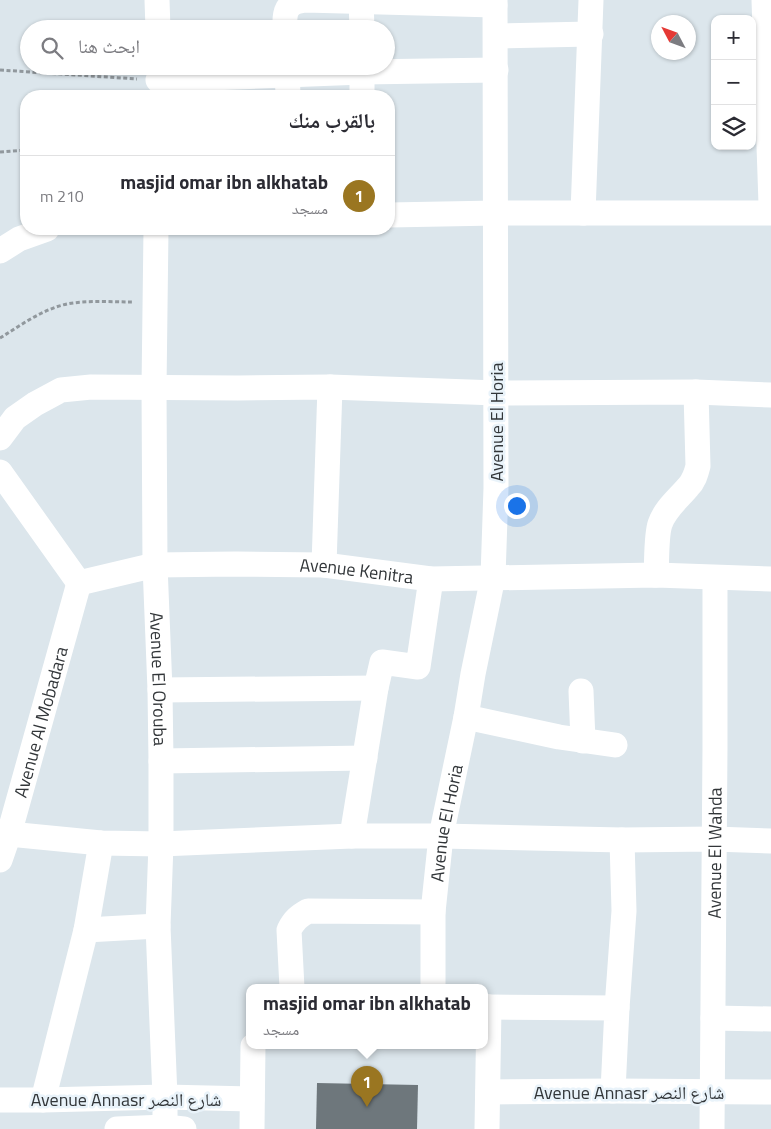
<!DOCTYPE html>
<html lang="ar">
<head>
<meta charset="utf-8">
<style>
	body { margin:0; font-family:"Titillium Web","Noto Naskh Arabic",sans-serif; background:#f2f2f3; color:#2b2b33; direction:rtl }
	.controls { position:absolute; right:15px; top:15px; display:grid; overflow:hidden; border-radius:10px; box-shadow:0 1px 4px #0004 }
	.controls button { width:45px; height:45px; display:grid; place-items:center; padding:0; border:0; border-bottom:1px solid #e1e1e2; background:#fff; color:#2b2b33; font:25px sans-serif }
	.compass { position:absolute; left:651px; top:15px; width:45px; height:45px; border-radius:50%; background:#fff; box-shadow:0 1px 4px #0004; rotate:311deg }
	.you { position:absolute; left:516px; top:505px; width:18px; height:18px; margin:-12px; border:4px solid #fff; border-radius:50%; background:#1a73e8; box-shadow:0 0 0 8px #1a73e833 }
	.badge { display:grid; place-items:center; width:32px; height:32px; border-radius:50%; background:#9a7621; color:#fff; font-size:16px; font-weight:700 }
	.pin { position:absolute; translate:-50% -41px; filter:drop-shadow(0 1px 2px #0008) }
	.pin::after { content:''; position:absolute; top:26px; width:18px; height:15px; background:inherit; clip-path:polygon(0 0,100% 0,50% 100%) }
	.popup { position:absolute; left:246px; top:984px; width:242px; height:65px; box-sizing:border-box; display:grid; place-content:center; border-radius:10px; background:#fff; filter:drop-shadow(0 1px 4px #0005); font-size:16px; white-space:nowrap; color:#7c7c81 }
	.popup b { font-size:19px; color:#2b2b33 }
	.popup::after { content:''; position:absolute; left:50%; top:100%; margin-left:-10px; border:10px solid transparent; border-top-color:#fff }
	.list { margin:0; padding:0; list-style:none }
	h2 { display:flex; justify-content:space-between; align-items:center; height:65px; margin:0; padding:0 20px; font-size:21px }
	h2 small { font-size:16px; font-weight:400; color:#7c7c81 }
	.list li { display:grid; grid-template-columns:32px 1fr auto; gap:15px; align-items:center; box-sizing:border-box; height:80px; padding:0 20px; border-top:1px solid #e1e1e2 }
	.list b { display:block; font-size:19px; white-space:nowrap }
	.list p { margin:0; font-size:16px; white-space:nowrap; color:#7c7c81 }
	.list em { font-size:16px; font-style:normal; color:#7c7c81 }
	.icon { flex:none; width:28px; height:28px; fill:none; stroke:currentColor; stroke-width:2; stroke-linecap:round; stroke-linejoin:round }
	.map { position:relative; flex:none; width:771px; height:1129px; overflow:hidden; direction:ltr }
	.search { position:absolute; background:#fff; box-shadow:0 1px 4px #0004; left:20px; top:20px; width:375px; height:55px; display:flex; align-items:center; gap:12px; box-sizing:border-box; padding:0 18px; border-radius:28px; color:#7c7c81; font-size:19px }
	.panel { position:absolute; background:#fff; box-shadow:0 1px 4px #0004; left:20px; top:90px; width:375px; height:145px; border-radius:20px; direction:rtl }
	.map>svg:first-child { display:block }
</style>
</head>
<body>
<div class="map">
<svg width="771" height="1129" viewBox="0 0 771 1129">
	<rect width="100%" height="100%" fill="#dce6ec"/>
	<!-- building -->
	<polygon fill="#6e777c" points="317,1083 418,1085 417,1129 316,1129"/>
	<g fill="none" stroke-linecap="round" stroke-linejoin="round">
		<!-- path -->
		<g stroke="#91989d" stroke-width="3" stroke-dasharray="4 2.5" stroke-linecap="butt">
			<polyline points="0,70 137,79"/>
			<polyline points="0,152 26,150"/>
			<path d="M 0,338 C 21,325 43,309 67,304 C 88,300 112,302 133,302"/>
		</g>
		<!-- minor -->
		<g stroke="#fff" stroke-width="25">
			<polyline points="157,0 158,29"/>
			<polyline points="361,0 362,29"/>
			<polyline points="764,0 771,204"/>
			<path d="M 285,29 C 284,11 286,3 305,0 L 495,5"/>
			<polyline points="496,36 591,34"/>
			<polyline points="287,66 288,96"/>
			<polyline points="158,80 362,72 496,70"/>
			<polyline points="362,96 362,66"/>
			<polyline points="583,213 591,0"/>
			<polyline points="389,215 496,213 771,213"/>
			<path id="s1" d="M 156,229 L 154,388 L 155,565 L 160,690 L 161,761 L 161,844 L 158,926 L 165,1097 L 165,1129"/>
			<polyline points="0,251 19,239 47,229"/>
			<polyline points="0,438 15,418 35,404 61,390 91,387 238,388 330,387 497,393 696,392 771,395"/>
			<polyline points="0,472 79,583"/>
			<polyline points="324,565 330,387"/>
			<path d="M 656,575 C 657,561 656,536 660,524 C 665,509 678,499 688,487 C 694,481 696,474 698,466 L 696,392"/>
			<path id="s2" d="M 79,583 L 155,565 L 236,564 L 324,565 L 431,579 L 656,575 L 771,579"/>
			<polyline points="160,690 376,688"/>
			<polyline points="581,691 583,741"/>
			<polyline points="466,717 559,737 615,745"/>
			<polyline points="161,761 365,758"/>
			<polyline points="0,832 9,834 101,843 161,844 352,836 441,836 622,840 714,839 771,841"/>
			<polyline points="352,836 376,688 382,662 418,667 431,579"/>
			<path id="s3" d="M 0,860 L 9,834 L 79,583"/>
			<polyline points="86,930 158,926"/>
			<path d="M 292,988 L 289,930 C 294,920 299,916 308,911 L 433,912"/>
			<path id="s4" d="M 433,988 L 433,912 L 441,836 L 466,717 L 473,674 L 493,577 L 496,488 L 495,0"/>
			<polyline points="484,1006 489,1007 487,1129"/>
			<polyline points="489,1007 617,1008 613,1091"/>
			<polyline points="617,1008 624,911 622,840"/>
			<polyline points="713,1018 771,1019"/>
			<polyline points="488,1092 613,1091 771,1092"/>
			<polyline points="0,1100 43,1100 165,1097 252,1099"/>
			<polyline points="43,1100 86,930 101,843"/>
			<polyline points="117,1129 165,1127 184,1129"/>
			<polyline points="252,1129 253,1046"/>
			<path id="s5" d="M 712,1129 L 715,747 L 715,578"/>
		</g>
	</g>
	<g text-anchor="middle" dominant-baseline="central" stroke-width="5" stroke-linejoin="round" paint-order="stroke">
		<!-- street labels -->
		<g font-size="18" fill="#323639" stroke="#e9f3fa">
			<text transform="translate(496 422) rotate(-90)">Avenue El Horia</text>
			<text stroke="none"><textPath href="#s2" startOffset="280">Avenue Kenitra</textPath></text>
			<text stroke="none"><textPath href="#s1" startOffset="450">Avenue El Orouba</textPath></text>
			<text stroke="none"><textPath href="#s3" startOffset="144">Avenue Al Mobadara</textPath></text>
			<text stroke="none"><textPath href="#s4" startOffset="166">Avenue El Horia</textPath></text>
			<text stroke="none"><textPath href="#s5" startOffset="276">Avenue El Wahda</textPath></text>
			<text x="629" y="1092">Avenue Annasr شارع النصر</text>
			<text x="126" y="1099">Avenue Annasr شارع النصر</text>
		</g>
	</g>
</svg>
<div class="controls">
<button>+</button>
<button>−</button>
<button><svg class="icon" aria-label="layers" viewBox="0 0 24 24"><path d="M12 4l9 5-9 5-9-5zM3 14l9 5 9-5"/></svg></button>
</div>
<svg class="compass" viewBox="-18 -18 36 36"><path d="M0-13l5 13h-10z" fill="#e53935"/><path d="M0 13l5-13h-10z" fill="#7c7c81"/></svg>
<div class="you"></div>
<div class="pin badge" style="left:367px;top:1107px">1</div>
<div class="popup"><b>masjid omar ibn alkhatab</b>مسجد</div>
<div class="search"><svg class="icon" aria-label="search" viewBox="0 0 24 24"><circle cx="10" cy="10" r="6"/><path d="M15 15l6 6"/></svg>ابحث هنا</div>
<section class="panel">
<h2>بالقرب منك<small></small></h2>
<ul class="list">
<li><span class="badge">1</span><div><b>masjid omar ibn alkhatab</b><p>مسجد</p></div><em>210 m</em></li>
</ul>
</section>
</div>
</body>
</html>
